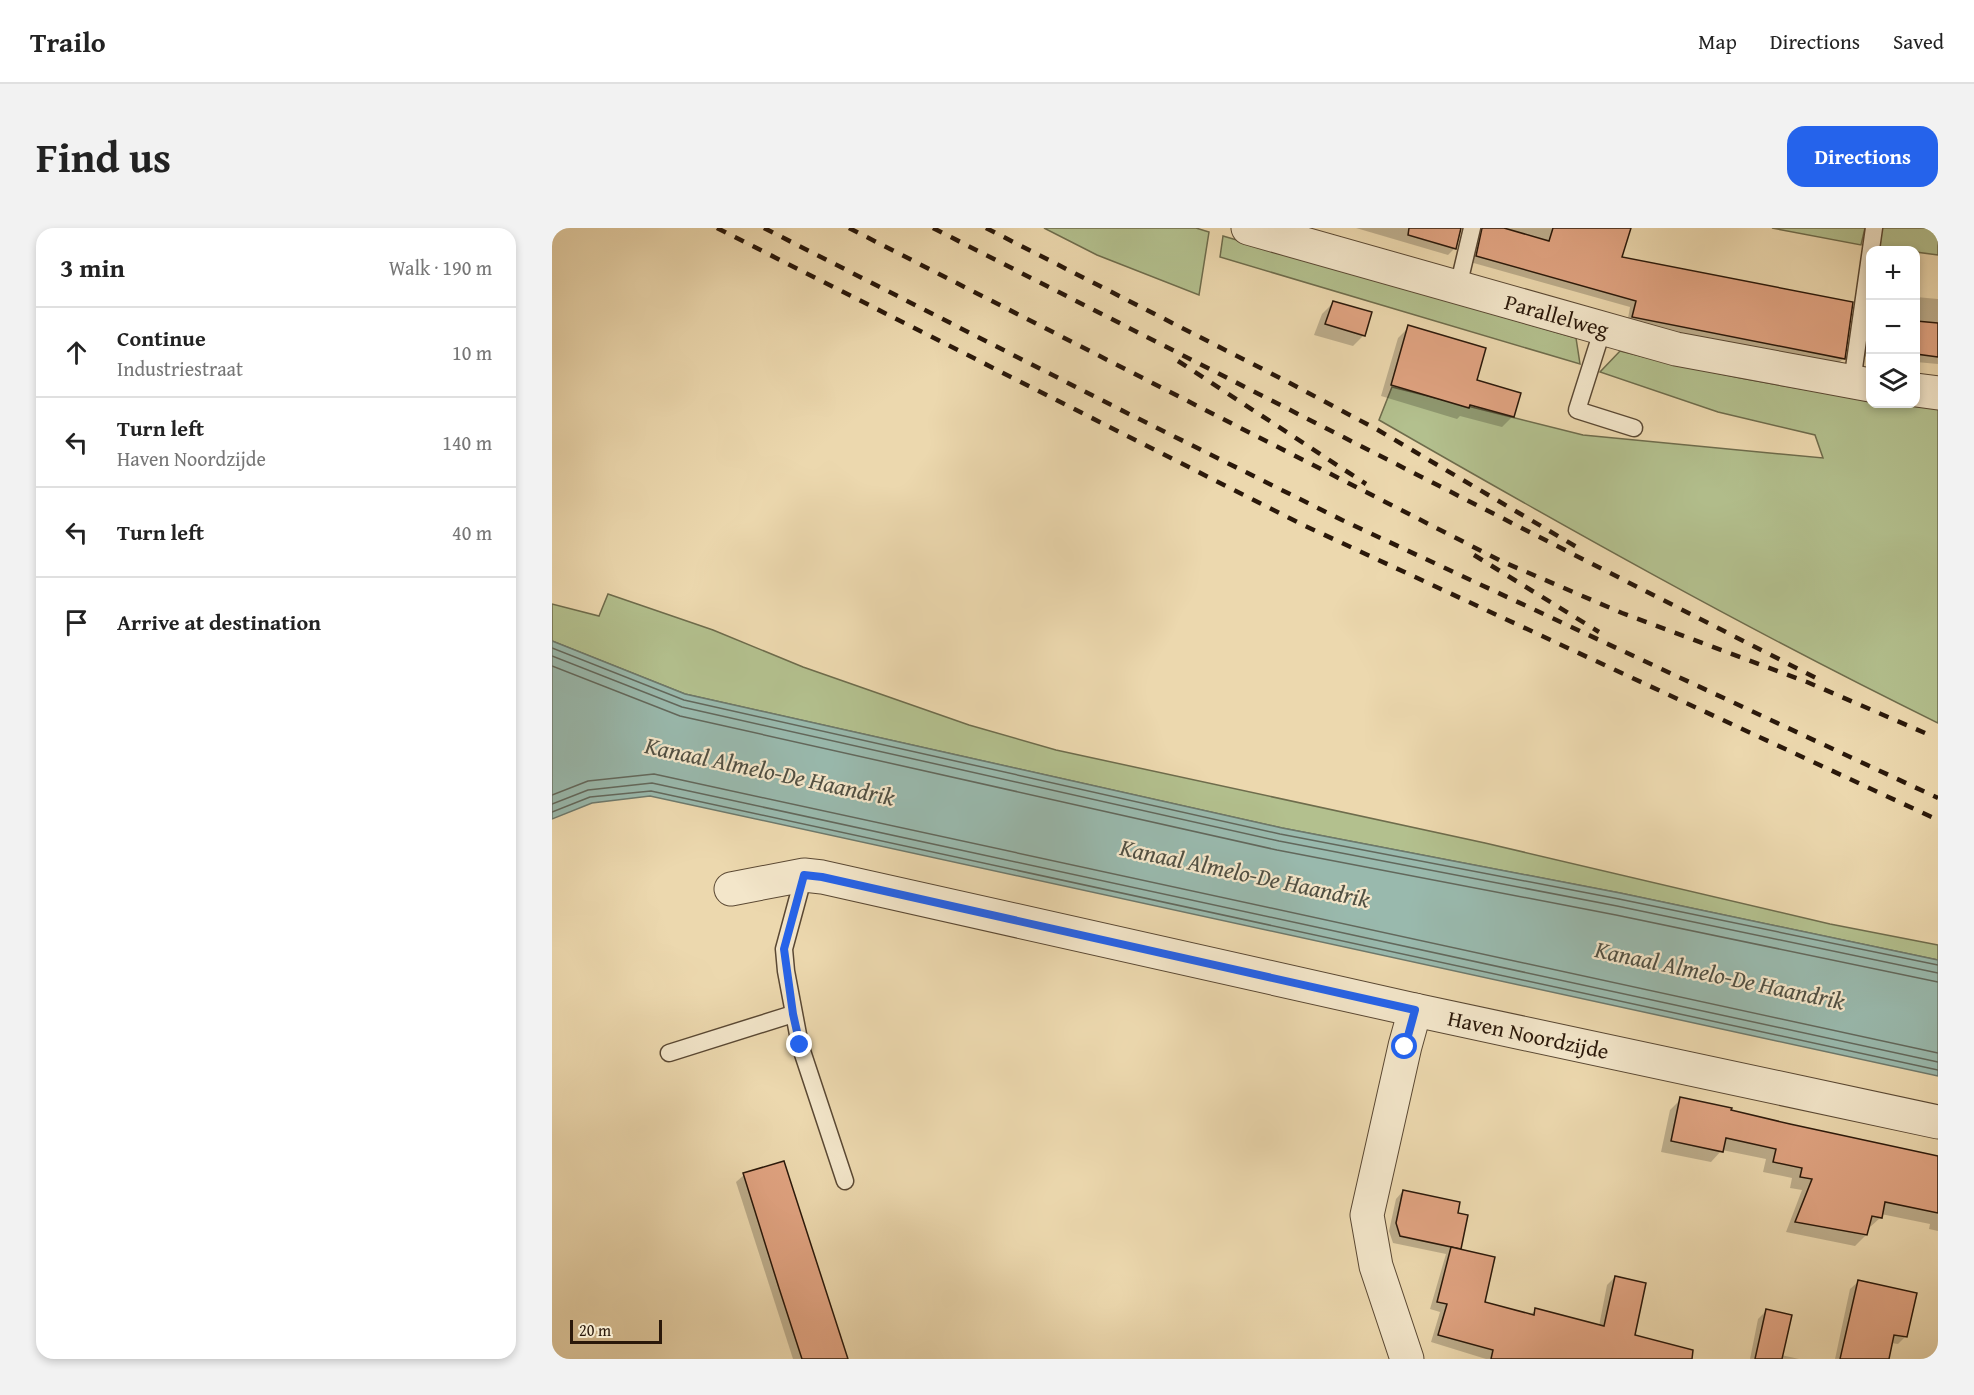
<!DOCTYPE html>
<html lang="en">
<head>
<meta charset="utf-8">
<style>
	body { margin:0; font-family:"Gentium Book Plus",serif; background:#f2f2f2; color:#222 }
	.controls { position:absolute; right:18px; top:18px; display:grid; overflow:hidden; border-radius:12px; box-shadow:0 3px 9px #0003 }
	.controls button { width:54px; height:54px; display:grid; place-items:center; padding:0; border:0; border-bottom:2px solid #e0e0e0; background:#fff; color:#222; font:30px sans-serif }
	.scale { position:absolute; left:18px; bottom:15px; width:92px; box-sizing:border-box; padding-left:6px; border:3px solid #2a180a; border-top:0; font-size:16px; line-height:21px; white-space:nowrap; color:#2a180a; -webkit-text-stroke:4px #f3e6ca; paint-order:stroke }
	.stop { position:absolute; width:18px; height:18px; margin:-14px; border:4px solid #2563eb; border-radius:50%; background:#fff }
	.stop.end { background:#2563eb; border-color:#fff; box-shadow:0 2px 6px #0008 }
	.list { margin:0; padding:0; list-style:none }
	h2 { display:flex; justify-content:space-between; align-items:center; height:78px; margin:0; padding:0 24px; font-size:26px }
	h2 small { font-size:20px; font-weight:400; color:#767676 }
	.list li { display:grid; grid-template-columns:39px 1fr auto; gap:18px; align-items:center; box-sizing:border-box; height:90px; padding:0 24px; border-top:2px solid #e0e0e0 }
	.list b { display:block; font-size:22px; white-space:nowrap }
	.list p { margin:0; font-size:20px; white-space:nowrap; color:#767676 }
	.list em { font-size:20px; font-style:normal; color:#767676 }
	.icon { flex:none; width:33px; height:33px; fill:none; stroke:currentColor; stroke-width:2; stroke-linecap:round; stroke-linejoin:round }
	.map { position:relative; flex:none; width:1386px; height:1131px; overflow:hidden; border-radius:18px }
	header { display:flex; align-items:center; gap:36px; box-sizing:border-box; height:84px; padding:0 30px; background:#fff; border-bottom:2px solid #e0e0e0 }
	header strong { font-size:28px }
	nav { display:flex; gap:33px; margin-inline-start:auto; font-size:21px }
	.intro { display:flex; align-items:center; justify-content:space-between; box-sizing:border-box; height:144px; padding:0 36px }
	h1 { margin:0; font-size:42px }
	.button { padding:15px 27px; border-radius:18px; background:#2563eb; color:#fff; font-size:21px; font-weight:700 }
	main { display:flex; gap:36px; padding:0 36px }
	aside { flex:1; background:#fff; border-radius:18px; box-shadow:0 3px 9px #0003 }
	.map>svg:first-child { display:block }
</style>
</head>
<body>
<header>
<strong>Trailo</strong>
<nav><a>Map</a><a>Directions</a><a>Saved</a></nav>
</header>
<div class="intro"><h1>Find us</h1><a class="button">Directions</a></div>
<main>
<aside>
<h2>3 min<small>Walk · 190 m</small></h2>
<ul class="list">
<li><svg class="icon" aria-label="ahead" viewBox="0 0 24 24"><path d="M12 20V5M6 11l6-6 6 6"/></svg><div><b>Continue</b><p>Industriestraat</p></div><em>10 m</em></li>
<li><svg class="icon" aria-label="left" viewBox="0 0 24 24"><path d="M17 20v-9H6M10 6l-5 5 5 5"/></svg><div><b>Turn left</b><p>Haven Noordzijde</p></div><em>140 m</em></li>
<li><svg class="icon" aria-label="left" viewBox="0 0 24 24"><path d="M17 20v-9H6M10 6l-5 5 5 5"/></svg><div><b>Turn left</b></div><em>40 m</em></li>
<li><svg class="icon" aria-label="arrive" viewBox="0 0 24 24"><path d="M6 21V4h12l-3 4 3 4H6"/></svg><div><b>Arrive at destination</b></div></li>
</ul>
</aside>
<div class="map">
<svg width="1386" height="1131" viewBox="0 0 1386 1131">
	<rect width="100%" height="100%" fill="#ecd8ae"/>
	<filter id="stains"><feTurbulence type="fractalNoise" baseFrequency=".00333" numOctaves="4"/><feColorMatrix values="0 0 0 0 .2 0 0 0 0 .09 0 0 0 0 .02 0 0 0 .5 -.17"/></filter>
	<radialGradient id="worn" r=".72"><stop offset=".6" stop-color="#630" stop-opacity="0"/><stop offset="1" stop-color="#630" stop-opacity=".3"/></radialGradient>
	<!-- green -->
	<g fill="#b3c08e" stroke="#6e6c4c" stroke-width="1.5">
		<polygon points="492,0 644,0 657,4 647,67 545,27"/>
		<polygon points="1220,0 1313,0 1309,17"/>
		<polygon points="1330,0 1386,0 1386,27 1364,24 1364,22 1327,20"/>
		<polygon points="671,8 1024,110 1028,136 668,29"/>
		<path d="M 1068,123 C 1151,144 1234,160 1318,171 L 1318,176 L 1356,176 L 1386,179 L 1386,495 C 1196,402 1011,298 827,192 L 840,159 L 1031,207 L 1271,230 L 1263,207 L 1166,184 L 1048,144 Z"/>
		<polygon points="56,366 161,402 251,439 417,497 504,522 933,615 1278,696 1386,717 1386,732 1068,665 730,600 133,466 0,413 0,376 47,388"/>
	</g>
	<!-- water -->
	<polygon fill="#99b9ad" stroke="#6d796c" stroke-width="1.5" points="0,413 133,466 730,600 1068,665 1386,732 1386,848 98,568 40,575 0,591"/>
	<!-- shadow -->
	<g fill="#0003">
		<polygon points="804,0 908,0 903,20 896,27"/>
		<polygon points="923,0 1036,0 1068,30 1297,87 1291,131 1284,137 1075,96 1078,79 918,34"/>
		<polygon points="1364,69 1386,71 1386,136 1364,134"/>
		<polygon points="781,75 812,107 801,118 762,107 770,86"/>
		<polygon points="1318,92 1318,129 1309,128 1314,96"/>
		<polygon points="857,99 923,153 961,188 950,199 908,188 905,191 829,168 846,110"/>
		<polygon points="1129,871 1386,930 1386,1003 1377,1001 1378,996 1329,986 1328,990 1317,1000 1316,1000 1314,1007 1303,1018 1234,1004 1250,962 1238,960 1240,950 1211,944 1214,931 1170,922 1159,934 1109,924 1118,882"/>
		<polygon points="231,934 295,1131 241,1131 184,954 192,947"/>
		<polygon points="851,963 904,986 908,1020 906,1022 931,1075 978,1087 984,1082 1047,1098 1055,1057 1063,1049 1081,1109 1138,1131 934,1131 879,1114 888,1084 878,1081 894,1026 841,1015 837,1003 844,971"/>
		<polygon points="1306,1054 1354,1108 1346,1116 1339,1115 1336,1131 1283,1131 1298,1061"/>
		<polygon points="1214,1083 1229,1127 1247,1131 1198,1131 1206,1091"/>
	</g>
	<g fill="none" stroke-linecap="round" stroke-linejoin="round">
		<!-- shore -->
		<g stroke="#62685c" stroke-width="1.5">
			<polyline points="0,420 132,472 728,606 1067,671 1386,737"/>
			<polyline points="0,428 130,479 727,613 1065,678 1386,745"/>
			<polyline points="0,438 128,488 725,622 1064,687 1386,754"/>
			<polyline points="0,567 36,553 102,546 1386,825"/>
			<polyline points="0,576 36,562 100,555 1386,834"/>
			<polyline points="0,584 38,569 99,563 1386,842"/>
		</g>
	</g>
	<!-- building -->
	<g fill="#e0a381" stroke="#2a180a" stroke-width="1.5">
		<polygon points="857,0 909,0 904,21 856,7"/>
		<polygon points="930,0 952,0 997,13 1001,0 1079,0 1070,29 1301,74 1293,131 1080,89 1084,73 924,28"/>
		<polygon points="781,73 820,84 813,108 773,96"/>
		<polygon points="1364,93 1386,95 1386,129 1364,126"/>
		<polygon points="856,97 934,120 925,152 969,165 962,189 918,177 917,180 839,157"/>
		<polygon points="1128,869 1180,880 1179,882 1238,896 1386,928 1386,985 1333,974 1330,990 1320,988 1315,1007 1243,994 1260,951 1248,949 1250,940 1221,934 1224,921 1174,910 1171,924 1119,913"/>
		<polygon points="232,933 241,961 296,1131 250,1131 227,1060 191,945"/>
		<polygon points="851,962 908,974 906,985 916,987 909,1021 848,1008 844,995"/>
		<polygon points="899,1019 943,1029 933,1074 982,1087 983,1080 1052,1098 1063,1048 1094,1055 1083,1107 1141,1122 1140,1131 939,1131 941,1122 886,1107 895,1076 885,1074"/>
		<polygon points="1306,1052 1365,1065 1355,1109 1342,1107 1337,1131 1288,1131"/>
		<polygon points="1214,1081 1240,1087 1230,1131 1203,1131"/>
	</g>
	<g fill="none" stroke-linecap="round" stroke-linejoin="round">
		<defs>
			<g id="service">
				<polyline points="906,59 920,0"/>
				<polyline points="1051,100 1025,182 1082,200"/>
				<polyline points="1300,154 1322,0"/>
				<polyline points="252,647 232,721 234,743 248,817 293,953"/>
				<polyline points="117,825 241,786"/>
			</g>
			<g id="minor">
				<path id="s1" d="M 696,0 L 1124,121 L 1318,157"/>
				<polyline points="1364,162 1386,165"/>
				<path id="s2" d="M 179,661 L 252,647 L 270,649 L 863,782 L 1386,894"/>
				<polyline points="855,1131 824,1038 815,987 853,818 863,782"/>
			</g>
		</defs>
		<!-- service casing -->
		<use href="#service" stroke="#5a4833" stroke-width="19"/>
		<!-- minor casing -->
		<use href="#minor" stroke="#5a4833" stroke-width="35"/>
		<!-- service -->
		<use href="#service" stroke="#f3e6ca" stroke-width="16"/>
		<!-- minor -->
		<use href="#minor" stroke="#f3e6ca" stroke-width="33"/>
		<!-- rail -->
		<g stroke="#2a180a" stroke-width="4.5" stroke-dasharray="10 10" stroke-linecap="butt">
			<polyline points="165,0 749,296 1386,592"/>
			<polyline points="212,0 575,185 790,292 1386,570"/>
			<polyline points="297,0 949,333 1070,385 1255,454 1373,505"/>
			<polyline points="381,0 1266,451"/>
			<polyline points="434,0 734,153 826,202 1028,321"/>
			<polyline points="626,133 814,256"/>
			<polyline points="922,327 1047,404"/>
		</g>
	</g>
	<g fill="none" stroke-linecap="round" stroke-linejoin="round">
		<!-- route -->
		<polyline stroke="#2563eb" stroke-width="8" points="248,817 241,786 232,721 252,647 270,649 863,782 853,819"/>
	</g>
	<g text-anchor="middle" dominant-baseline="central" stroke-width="4.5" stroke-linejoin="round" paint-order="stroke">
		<!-- street labels -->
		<g font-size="22" fill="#2a180a" stroke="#f3e6ca">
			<text stroke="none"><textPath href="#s1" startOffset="321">Parallelweg</textPath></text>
			<text stroke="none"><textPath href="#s2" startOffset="816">Haven Noordzijde</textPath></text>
		</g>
		<!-- water labels -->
		<g font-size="24" font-style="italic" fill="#515043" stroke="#f3e6ca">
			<text transform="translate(218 543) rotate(12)">Kanaal Almelo-De Haandrik</text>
			<text transform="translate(693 645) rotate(12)">Kanaal Almelo-De Haandrik</text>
			<text transform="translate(1168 747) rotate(12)">Kanaal Almelo-De Haandrik</text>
		</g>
	</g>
	<rect width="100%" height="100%" filter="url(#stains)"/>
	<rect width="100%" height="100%" fill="url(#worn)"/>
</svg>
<div class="controls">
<button>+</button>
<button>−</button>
<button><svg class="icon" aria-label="layers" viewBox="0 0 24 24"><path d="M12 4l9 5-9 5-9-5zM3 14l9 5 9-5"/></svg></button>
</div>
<div class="scale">20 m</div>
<div class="stop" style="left:853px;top:819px"></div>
<div class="stop end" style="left:248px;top:817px"></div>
</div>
</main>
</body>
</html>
